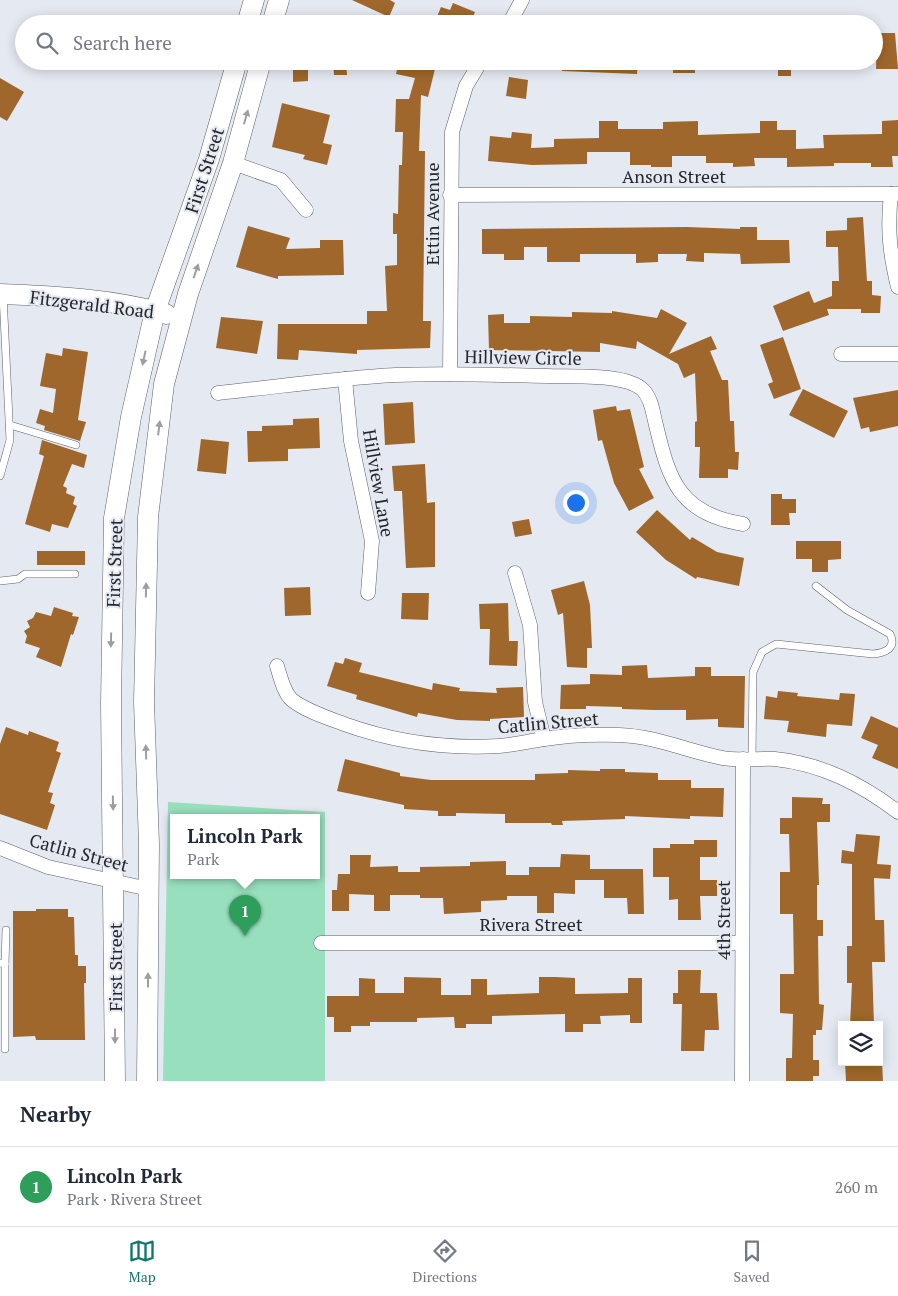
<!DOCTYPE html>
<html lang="en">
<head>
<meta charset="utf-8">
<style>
	body { margin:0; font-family:"PT Serif",serif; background:#f2f2f3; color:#1f2937 }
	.controls { position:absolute; right:15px; bottom:15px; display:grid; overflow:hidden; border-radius:0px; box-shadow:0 2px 12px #0003 }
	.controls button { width:45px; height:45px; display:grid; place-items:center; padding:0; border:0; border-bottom:1px solid #e0e1e3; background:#fff; color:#1f2937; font:25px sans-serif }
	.you { position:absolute; left:575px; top:502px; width:18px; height:18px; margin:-12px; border:4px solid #fff; border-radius:50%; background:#1a73e8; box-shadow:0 0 0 8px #1a73e833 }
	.badge { display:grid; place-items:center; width:32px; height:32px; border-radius:50%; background:#0f766e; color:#fff; font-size:16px; font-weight:700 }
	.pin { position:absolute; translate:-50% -41px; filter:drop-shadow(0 1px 2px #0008) }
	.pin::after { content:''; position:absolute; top:26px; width:18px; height:15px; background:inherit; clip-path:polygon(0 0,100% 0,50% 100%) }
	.popup { position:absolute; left:170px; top:814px; width:150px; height:65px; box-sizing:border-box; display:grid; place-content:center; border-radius:0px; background:#fff; filter:drop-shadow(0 1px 4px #0005); font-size:16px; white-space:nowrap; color:#747a83 }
	.popup b { font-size:19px; color:#1f2937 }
	.popup::after { content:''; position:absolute; left:50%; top:100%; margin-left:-10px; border:10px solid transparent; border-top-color:#fff }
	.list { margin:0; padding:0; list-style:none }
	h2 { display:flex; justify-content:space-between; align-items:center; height:65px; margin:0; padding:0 20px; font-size:21px }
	h2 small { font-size:16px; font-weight:400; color:#747a83 }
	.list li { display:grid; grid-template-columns:32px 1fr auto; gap:15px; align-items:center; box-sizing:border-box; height:80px; padding:0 20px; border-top:1px solid #e0e1e3 }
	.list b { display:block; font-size:19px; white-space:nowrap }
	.list p { margin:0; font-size:16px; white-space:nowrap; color:#747a83 }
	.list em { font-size:16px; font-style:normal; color:#747a83 }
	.icon { flex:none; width:28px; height:28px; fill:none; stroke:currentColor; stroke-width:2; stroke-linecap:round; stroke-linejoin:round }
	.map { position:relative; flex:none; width:898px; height:1081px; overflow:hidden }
	.search { position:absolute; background:#fff; box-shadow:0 2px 12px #0003; left:15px; right:15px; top:15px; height:55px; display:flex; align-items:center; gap:12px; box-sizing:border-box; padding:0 18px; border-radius:28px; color:#747a83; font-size:19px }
	.sheet { height:145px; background:#fff }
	nav { display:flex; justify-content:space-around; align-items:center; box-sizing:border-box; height:70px; border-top:1px solid #e0e1e3; background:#fff; font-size:14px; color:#747a83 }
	nav a { display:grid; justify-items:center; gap:2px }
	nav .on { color:#0f766e }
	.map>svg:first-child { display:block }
</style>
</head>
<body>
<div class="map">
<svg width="898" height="1081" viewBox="0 0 898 1081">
	<rect width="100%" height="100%" fill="#e5e9f2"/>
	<!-- green -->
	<path fill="#98e0bd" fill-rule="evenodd" d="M 168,802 L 325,812 L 325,1081 L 163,1081 ZM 174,817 L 316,817 L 316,875 L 174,875 Z"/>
	<!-- building -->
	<g fill="#9f672b">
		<polygon points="352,0 390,0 395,3 389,17"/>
		<polygon points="453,3 475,12 470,24 434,24 441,7 450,10"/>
		<polygon points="877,33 895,33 898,69 876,69"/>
		<polygon points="293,61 308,61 308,81 293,82"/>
		<polygon points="333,61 346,61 347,75 334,75"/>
		<polygon points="399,61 437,61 428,97 421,95 419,151 425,151 423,321 431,321 430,348 357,350 357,354 299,350 298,360 277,359 278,324 367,324 367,311 387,311 385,266 397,265 397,234 393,234 393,213 398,214 399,165 402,165 403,132 395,132 396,99 409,99 415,78 396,74"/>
		<polygon points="562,61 638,61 637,74 562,71"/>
		<rect x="673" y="61" width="22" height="12"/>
		<rect x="778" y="61" width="13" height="15"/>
		<polygon points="509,77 528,80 526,99 506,96"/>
		<polygon points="0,78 24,92 7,121 0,117"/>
		<polygon points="282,103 330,115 323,143 332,145 327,165 303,159 305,155 272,147"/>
		<polygon points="898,120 898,156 892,156 893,167 871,167 871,163 834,163 834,166 787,167 787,158 754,158 755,166 733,167 733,163 706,163 706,156 672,156 672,167 651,167 651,165 630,165 630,152 587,152 587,164 532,165 488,161 490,136 511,138 512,132 532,134 531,148 554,147 554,139 599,138 599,121 618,121 618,129 663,129 663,122 698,121 698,135 760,133 760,121 777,121 777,130 796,130 796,149 824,148 823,135 882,134 882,121"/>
		<polygon points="863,217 867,281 872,281 872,295 881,296 880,313 861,313 861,309 827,309 829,315 783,331 773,306 809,291 814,303 832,296 832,281 839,281 838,247 826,247 826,231 847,230 847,218"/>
		<polygon points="248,226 290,238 286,249 320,248 320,240 343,240 344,275 278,276 278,279 236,267"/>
		<polygon points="687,227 740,229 740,227 757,227 757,240 789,240 790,263 741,264 740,254 704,253 704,262 686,261 687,254 658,254 658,262 636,263 636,254 580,254 580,262 547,262 547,247 524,247 524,260 504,260 504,254 482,254 482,229"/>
		<polygon points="661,309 687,323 669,354 711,336 717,349 710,351 722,380 728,380 730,421 734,421 735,452 739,452 738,470 728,469 728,478 699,478 700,447 695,447 695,422 697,421 695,373 684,378 678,364 637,341 636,349 600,343 600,352 489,350 488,315 504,314 504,323 530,323 530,316 572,317 572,312 612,313 612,311 657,318"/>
		<polygon points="221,317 263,321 257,354 216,348"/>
		<polygon points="783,337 801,389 774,399 768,384 773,382 760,345"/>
		<polygon points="63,348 88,352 78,420 86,422 80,441 44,430 45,426 36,423 40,409 53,413 56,389 40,386 46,353 62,356"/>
		<polygon points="803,389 848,411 834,438 789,415"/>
		<polygon points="898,390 898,426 870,432 869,427 861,429 853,398"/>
		<polygon points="413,402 415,443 385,445 383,404"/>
		<polygon points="616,406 617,411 630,409 644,467 639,469 654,498 629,511 614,483 602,440 598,441 593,410"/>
		<polygon points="319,418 320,448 288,449 288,461 248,462 247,431 262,431 262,426 293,425 293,419"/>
		<polygon points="201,439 229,442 226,474 197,471"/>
		<polygon points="42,440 87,455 84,468 72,464 63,486 67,488 66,493 75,497 73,504 77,506 68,528 52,524 50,532 25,524 44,456 39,454"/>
		<polygon points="425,464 427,503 435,502 435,567 406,568 402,491 394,491 392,466"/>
		<polygon points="771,494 782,494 782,499 796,499 796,513 789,513 790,525 771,525"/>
		<polygon points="657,510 690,540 692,537 717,552 744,558 739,586 697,577 696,579 666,560 636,532"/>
		<polygon points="529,519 532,534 515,537 512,522"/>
		<polygon points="796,541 841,541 841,559 828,560 828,572 812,572 812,559 796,559"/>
		<rect x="37" y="551" width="48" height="14"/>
		<polygon points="584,581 590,605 592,648 587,648 587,668 567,667 563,613 558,615 551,590"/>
		<polygon points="310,587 311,615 285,616 284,588"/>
		<polygon points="402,593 429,593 428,620 401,619"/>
		<polygon points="508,603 509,641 518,641 517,666 489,665 490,629 480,629 479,604"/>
		<polygon points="54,607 73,613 72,616 79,617 73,635 71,634 61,667 36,657 40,648 25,643 27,636 24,631 30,627 27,621 33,618 36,612 51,616"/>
		<polygon points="345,658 362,663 359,672 432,690 433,683 460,688 459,691 497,693 496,688 523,687 524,717 490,719 490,721 457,720 418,713 417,717 356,699 357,695 327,686 335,662 343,664"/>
		<polygon points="647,665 648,678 695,676 695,667 711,667 711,676 745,676 744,728 718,727 718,719 686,720 686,710 655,710 622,709 622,707 586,706 586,709 560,709 561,685 590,684 590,674 622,675 622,666"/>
		<polygon points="778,691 798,693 797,696 839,700 840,693 855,694 852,726 827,724 826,737 787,732 789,721 764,719 766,696 777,698"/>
		<polygon points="871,716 898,728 898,769 872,758 878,745 861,738"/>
		<polygon points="6,727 28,735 29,731 59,742 56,751 61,753 48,792 53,793 50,803 55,805 47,830 0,814 0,744"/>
		<polygon points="345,759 400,773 400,776 431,780 535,780 535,774 568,773 568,770 600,771 600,769 625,769 625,772 658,773 658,780 691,780 691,788 724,788 723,817 690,816 690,819 625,816 625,819 562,821 563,825 552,825 551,823 505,823 505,814 456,813 456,816 438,816 438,811 404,809 404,805 337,791"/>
		<polygon points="792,797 823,798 822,804 830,804 830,822 817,822 819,885 817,885 817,920 823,920 823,936 818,936 819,1004 824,1005 822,1030 816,1030 816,1035 813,1035 813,1060 819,1060 819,1076 813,1076 813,1081 786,1081 786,1058 792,1058 793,1014 780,1013 780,974 794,974 793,914 780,914 780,872 790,872 789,834 780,834 780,818 792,818"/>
		<polygon points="856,834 880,836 877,864 891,865 890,879 874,878 875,920 884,920 885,962 872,962 874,1025 850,1025 852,983 847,983 847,946 852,946 852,864 841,863 842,850 854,852"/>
		<polygon points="694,840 717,840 717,857 700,857 700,880 717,880 717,896 700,896 701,920 678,920 678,899 669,900 669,877 653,877 653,848 670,848 670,844 694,844"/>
		<polygon points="561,854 590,855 590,869 643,869 644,914 628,914 627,898 604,898 604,880 575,880 575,894 554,893 554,913 537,913 537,896 507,896 507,900 481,901 481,912 444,914 443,898 420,898 420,895 390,895 390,911 374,911 374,895 349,894 349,911 332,911 332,890 337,890 338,874 350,874 350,855 371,855 370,867 398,866 398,872 420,872 420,867 470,866 470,862 506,861 506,875 529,875 529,867 560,867"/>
		<polygon points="36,909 68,909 68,917 74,917 75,955 78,955 78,966 86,966 86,983 84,983 85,1040 36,1040 35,1036 13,1037 13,911 36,911"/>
		<polygon points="678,970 701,970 700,993 717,993 719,1030 705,1030 704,1051 681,1051 682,1004 673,1004 673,993 678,993"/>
		<polygon points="404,977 441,978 441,995 471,995 471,979 487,979 487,995 539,993 539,977 555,977 575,978 575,994 628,993 628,978 642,978 642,1023 630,1023 630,1015 600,1016 601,1024 583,1024 583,1032 565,1032 565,1014 492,1016 492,1024 466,1024 466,1028 455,1028 454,1017 417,1018 417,1022 370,1022 370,1026 351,1026 351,1032 334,1032 334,1017 327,1017 327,996 359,996 359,978 375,979 375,993 404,993"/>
		<polygon points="845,1062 882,1062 883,1081 846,1081"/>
	</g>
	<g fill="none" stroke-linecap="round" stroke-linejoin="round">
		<defs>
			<g id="lane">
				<polyline points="10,425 76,445"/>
				<polyline points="0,476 10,440 3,295"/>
				<polyline points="0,581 18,579 25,574 75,574"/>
				<path d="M 752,759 L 753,672 L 762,652 L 776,644 L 873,654 C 885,653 897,648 890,634 L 847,610 L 816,586"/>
				<polyline points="0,963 5,964 5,1049"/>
				<polyline points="5,964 6,930"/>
			</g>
			<g id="street">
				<polyline points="509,24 522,0"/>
				<polyline points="233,163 281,180 306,210"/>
				<path d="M 891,194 C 887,229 890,254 898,287"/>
				<polyline points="450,195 898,194"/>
				<polyline points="841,354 898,354"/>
				<polyline points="450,374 452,132 466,86 481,61"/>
				<polyline points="345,379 351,441 372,541 368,593"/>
				<path d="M 218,393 C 277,387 336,378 396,375 C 446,373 497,375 547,376 C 571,377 626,373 643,390 C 652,399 653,414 656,425 C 669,481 680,514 743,524"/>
				<polyline points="515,573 530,625 535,702 544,739"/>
				<path d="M 277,666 C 280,676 284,693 292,700 C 306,711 328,718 344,724 C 394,742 446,749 499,746 C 514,745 529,741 544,739 C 569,735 594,734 619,735 C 654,736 685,750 718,757 C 737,762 756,758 775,759 C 822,764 861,784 898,812"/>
				<polyline points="0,848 48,867 149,889"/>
				<polyline points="321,943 742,943"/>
				<polyline points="742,1081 743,759"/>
			</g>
			<g id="secondary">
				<polyline points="247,24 254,0"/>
				<polyline points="272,24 279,0"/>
				<path d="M 0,294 C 55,296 113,299 166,314"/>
				<polyline points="115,1081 111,703 114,518 131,417 155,311 209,159 237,61"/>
				<polyline points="147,1081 149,844 144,702 148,517 164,384 188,294 233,163 261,61"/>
			</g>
		</defs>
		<!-- lane casing -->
		<use href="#lane" stroke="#5d6068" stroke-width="8"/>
		<!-- street casing -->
		<use href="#street" stroke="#5d6068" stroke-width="15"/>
		<!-- secondary casing -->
		<use href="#secondary" stroke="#5d6068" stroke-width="21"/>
		<!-- lane -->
		<use href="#lane" stroke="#fff" stroke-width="7"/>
		<!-- street -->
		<use href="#street" stroke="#fff" stroke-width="14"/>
		<!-- secondary -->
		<use href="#secondary" stroke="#fff" stroke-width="20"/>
	</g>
	<!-- one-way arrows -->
	<defs><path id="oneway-solid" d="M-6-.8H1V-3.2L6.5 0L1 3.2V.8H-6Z" transform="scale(1.25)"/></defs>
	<g fill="#9d9ea0">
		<use href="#oneway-solid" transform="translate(246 117) rotate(-74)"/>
		<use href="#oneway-solid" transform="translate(196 271) rotate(-71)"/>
		<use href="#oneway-solid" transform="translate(144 358) rotate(102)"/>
		<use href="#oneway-solid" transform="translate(159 428) rotate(-83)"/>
		<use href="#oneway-solid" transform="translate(146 590) rotate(-89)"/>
		<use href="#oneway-solid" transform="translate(111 640) rotate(91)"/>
		<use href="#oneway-solid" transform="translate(146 752) rotate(-92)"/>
		<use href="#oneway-solid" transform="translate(113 803) rotate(89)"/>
		<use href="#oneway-solid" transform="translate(148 980) rotate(-90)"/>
		<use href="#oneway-solid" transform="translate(115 1036) rotate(90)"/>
	</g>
	<g text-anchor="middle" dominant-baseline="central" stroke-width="4" stroke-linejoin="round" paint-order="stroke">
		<!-- street labels -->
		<g font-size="18" fill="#26272b" stroke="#e5e9f2">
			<text transform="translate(204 170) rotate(-72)">First Street</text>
			<text x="674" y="176">Anson Street</text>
			<text transform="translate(432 214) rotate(-90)">Ettin Avenue</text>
			<text transform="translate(92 304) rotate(7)">Fitzgerald Road</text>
			<text transform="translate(523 357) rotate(1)">Hillview Circle</text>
			<text transform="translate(379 483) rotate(80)">Hillview Lane</text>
			<text transform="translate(114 563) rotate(-88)">First Street</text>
			<text transform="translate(548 722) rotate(-5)">Catlin Street</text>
			<text transform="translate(79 852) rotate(15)">Catlin Street</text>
			<text transform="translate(723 920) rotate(-90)">4th Street</text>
			<text x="531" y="924">Rivera Street</text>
			<text transform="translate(115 967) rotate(-90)">First Street</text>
		</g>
	</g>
</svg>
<div class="controls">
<button><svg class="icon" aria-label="layers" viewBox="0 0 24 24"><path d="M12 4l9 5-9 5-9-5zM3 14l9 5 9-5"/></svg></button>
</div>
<div class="you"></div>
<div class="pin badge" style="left:245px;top:936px;background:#2e9e5b">1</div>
<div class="popup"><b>Lincoln Park</b>Park</div>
<div class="search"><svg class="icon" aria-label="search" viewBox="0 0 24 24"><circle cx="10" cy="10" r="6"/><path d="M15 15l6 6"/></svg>Search here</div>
</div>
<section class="sheet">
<h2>Nearby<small></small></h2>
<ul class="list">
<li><span class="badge" style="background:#2e9e5b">1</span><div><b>Lincoln Park</b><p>Park · Rivera Street</p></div><em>260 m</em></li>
</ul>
</section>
<nav>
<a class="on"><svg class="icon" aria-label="map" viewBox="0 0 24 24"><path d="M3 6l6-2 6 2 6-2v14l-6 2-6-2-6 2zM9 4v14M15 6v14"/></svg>Map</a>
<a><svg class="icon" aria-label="directions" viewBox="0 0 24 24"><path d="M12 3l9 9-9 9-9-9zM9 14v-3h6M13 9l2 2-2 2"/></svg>Directions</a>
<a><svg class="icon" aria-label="saved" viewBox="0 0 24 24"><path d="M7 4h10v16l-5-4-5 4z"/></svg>Saved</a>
</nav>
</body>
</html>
